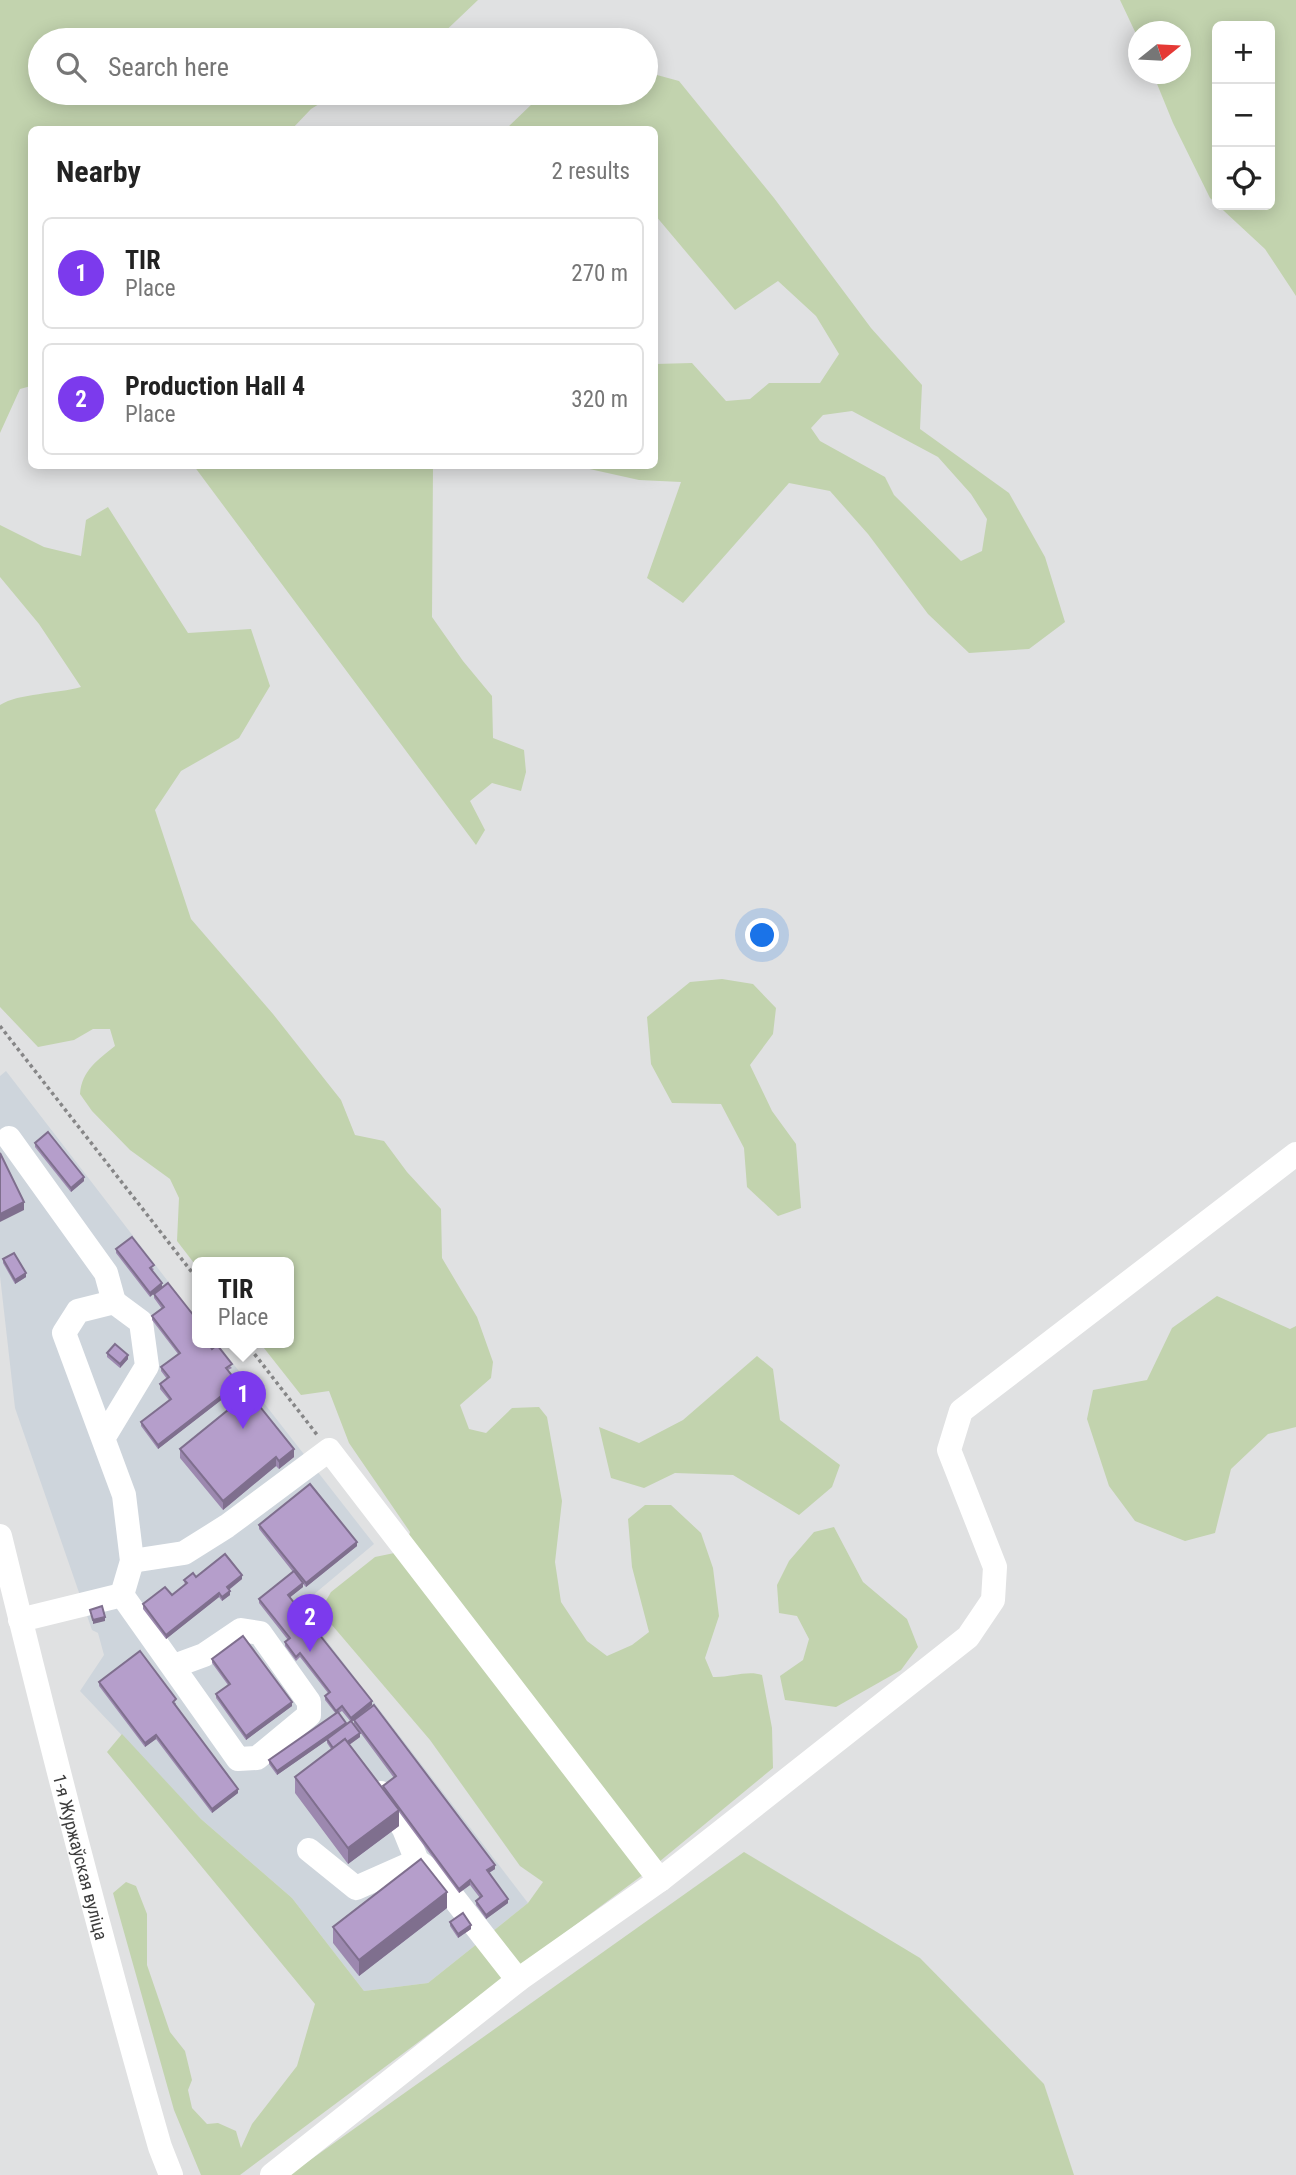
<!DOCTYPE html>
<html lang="en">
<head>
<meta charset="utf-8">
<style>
	body { margin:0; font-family:"Roboto Condensed",sans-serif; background:#f2f2f2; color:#222 }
	.controls { position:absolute; right:21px; top:21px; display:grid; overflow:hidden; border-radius:10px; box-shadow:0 4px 18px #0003 }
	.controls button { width:63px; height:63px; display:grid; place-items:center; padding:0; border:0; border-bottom:2px solid #e0e0e0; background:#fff; color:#222; font:35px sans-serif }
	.compass { position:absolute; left:1128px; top:21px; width:63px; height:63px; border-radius:50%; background:#fff; box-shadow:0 4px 18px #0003; rotate:72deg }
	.you { position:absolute; left:763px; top:936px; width:24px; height:24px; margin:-18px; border:5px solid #fff; border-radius:50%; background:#1a73e8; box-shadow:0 0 0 10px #1a73e833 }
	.badge { display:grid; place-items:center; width:46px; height:46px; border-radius:50%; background:#7c3aed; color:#fff; font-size:23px; font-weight:700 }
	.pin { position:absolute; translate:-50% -58px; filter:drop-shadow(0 2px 4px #0008) }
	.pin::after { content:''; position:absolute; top:37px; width:24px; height:21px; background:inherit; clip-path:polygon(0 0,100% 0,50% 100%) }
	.popup { position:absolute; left:192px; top:1257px; width:102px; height:91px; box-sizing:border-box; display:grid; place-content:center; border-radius:10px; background:#fff; filter:drop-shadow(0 2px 5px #0005); font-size:23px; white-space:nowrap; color:#767676 }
	.popup b { font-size:26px; color:#222 }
	.popup::after { content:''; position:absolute; left:50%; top:100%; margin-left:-14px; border:14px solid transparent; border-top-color:#fff }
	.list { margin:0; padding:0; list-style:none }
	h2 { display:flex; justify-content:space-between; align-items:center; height:91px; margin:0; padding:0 28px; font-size:30px }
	h2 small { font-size:23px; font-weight:400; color:#767676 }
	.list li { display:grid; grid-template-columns:46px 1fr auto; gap:21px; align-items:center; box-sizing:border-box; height:112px; margin:0 14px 14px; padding:0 14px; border:2px solid #e0e0e0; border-radius:10px }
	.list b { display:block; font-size:26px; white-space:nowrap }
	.list p { margin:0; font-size:23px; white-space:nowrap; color:#767676 }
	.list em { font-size:23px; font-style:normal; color:#767676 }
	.icon { flex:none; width:38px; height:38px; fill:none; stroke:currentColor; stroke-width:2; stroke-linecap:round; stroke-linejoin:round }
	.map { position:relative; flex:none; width:1296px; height:2175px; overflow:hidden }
	.search { position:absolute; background:#fff; box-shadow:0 4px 18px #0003; left:28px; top:28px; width:630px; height:77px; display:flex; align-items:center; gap:18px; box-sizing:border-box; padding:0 24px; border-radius:38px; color:#767676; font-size:26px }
	.panel { position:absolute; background:#fff; box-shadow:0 4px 18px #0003; left:28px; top:126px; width:630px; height:343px; border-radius:10px }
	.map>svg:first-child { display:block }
</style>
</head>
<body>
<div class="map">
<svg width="1296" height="2175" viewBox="0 0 1296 2175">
	<rect width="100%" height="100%" fill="#e0e1e2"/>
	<!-- built -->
	<polygon fill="#ced5dc" points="6,1071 197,1319 198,1343 217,1343 374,1544 300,1606 528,1903 428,1983 364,1991 292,1898 201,1819 80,1691 104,1655 98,1633 92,1630 15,1408 0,1276 0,1076"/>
	<!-- green -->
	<g fill="#c2d3ae" fill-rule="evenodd">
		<polygon points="0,0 478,0 436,40 40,40 40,93 337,93 311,109 292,129 32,130 31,386 20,389 0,433"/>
		<path d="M 1120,0 L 1296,0 L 1296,296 L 1265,249 L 1210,198 L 1173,123 L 1153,74 L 1180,74 L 1180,32 L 1138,32 L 1138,38 ZM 1217,26 L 1270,26 L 1270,205 L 1217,205 Z"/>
		<path d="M 646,72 L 679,81 L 774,198 L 871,328 L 922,385 L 920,429 L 1009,493 L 1045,557 L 1065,622 L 1029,649 L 969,653 L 928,614 L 868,534 L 830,491 L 789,483 L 683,603 L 647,578 L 681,482 L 639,480 L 576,466 L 654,466 L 655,364 L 692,363 L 726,401 L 750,399 L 769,383 L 820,383 L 839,354 L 816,316 L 778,281 L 735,310 L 655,215 L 654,130 L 506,129 L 533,103 L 559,93 L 646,93 ZM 852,411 L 938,457 L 971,494 L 987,519 L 982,551 L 961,561 L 894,495 L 885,477 L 820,441 L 811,428 L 823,415 Z"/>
		<polygon points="194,466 433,466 432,617 463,661 492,696 493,738 524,750 526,772 521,791 492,783 470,801 485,830 476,845"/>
		<path d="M 108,507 L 188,633 L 251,629 L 270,686 L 239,738 L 181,771 L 155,810 L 191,919 L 273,1014 L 341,1100 L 355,1135 L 384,1141 L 407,1172 L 441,1209 L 442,1258 L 477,1317 L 493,1362 L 491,1378 L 460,1405 L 469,1429 L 486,1433 L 512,1408 L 539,1407 L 547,1417 L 562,1501 L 555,1562 L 561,1602 L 587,1641 L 607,1656 L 632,1645 L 649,1632 L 632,1567 L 628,1519 L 645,1505 L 671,1505 L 701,1533 L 713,1568 L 719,1616 L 705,1658 L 713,1677 C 729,1678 747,1670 762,1675 L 772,1728 L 773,1768 L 648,1871 L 240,2175 L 201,2175 L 174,2110 L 113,1893 L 126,1882 L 136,1886 L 147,1914 L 147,1965 L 170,2032 L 185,2051 L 192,2080 L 188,2090 L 192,2108 L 207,2124 L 218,2123 L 236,2131 L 241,2148 L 252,2124 L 297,2066 L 315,2004 L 107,1752 L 122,1734 L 201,1819 L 292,1898 L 364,1991 L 428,1983 L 528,1903 L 543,1882 L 520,1866 L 430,1740 L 320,1611 L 331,1592 L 375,1557 L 404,1551 L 410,1532 L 349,1443 L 329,1391 L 301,1395 L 260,1343 L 288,1343 L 288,1263 L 198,1263 L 197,1267 L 177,1241 L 179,1198 L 170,1179 L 130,1150 L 92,1111 L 80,1094 C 82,1070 98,1060 115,1046 L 110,1029 L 93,1029 L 74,1040 L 38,1047 L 0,1007 L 0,705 C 19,693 57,694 81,687 L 39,624 L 0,577 L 0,525 L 44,547 L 81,556 L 86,520 Z"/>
		<polygon points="722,979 753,984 776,1008 773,1034 750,1065 772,1111 796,1144 801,1208 778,1216 747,1187 744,1148 721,1104 672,1103 651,1064 647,1017 690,982"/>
		<polygon points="1217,1296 1290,1329 1296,1326 1296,1427 1268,1434 1231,1469 1215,1533 1185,1541 1135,1521 1109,1486 1087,1419 1093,1390 1147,1380 1172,1328"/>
		<polygon points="757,1356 773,1369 780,1420 840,1465 832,1487 799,1515 733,1475 675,1473 644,1488 611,1478 599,1427 639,1443 683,1420"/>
		<polygon points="834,1527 863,1582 907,1619 918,1647 901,1670 836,1707 785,1700 780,1676 803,1660 809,1639 797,1616 779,1613 777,1585 789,1561 814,1532"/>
		<polygon points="744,1852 920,1958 1044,2084 1074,2175 289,2175"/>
	</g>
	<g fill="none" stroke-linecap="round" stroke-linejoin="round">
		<!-- path -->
		<g stroke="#868687" stroke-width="3.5" stroke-dasharray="3.5 3.5" stroke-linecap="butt">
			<polyline points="0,1026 198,1280"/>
			<polyline points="246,1343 318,1436"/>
		</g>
		<!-- minor -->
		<g stroke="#fff" stroke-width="24">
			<polyline points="9,1138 106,1273 114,1302"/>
			<polyline points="104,1437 147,1366 141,1322 114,1302 78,1311 64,1333 124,1495 132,1561 122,1595"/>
			<path id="s1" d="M 0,1536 C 50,1741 102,1945 160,2147 L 171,2175"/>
			<polyline points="132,1561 184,1553 227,1526 329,1450 660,1880"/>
			<polyline points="20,1620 122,1595 238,1759 257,1758 309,1715 309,1702 260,1633 241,1630 204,1655 174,1666"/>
			<polyline points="381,1793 404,1829 417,1861 435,1874 518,1980"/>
			<polyline points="309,1850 356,1888 417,1861"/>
			<polyline points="272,2175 518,1980 660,1880 968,1637 993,1600 995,1567 949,1450 961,1411 1296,1154"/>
		</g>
	</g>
	<!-- wall -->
	<g fill="#9c88af" fill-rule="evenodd">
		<polygon points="35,1143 84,1181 71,1192 35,1147"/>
		<polygon points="116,1249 154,1269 152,1271 150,1297 116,1253"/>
		<polygon points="3,1259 26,1277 15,1284 3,1263"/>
		<polygon points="154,1294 198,1343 212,1349 232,1368 228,1370 238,1387 158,1449 141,1426 141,1422 169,1400 160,1389 160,1384 167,1379 161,1371 161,1367 178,1354 152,1320 152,1316 162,1309 154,1298"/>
		<polygon points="107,1353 128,1359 120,1368 107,1357"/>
		<polygon points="180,1449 294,1457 279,1469 276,1466 223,1510 180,1458"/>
		<path d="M 259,1525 L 357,1546 L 306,1587 L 303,1584 L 303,1587 L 290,1597 L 372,1705 L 352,1722 L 360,1737 L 349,1745 L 383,1789 L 383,1786 L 394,1778 L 354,1724 L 354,1720 L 495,1869 L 489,1873 L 508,1903 L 486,1919 L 476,1905 L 476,1901 L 480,1898 L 470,1885 L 459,1893 L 399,1812 L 399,1826 L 348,1864 L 295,1793 L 295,1777 L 331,1749 L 327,1743 L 327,1740 L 277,1775 L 269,1764 L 269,1760 L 336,1714 L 325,1700 L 325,1696 L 328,1693 L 300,1657 L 296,1661 L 285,1646 L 285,1642 L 288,1640 L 259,1603 L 259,1599 L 293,1572 L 259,1529 ZM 342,1711 L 351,1722 L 346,1725 L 339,1713 Z"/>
		<polygon points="196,1577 242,1579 229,1590 230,1595 222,1601 219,1597 166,1639 143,1609 143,1604 172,1595 185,1585 184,1580"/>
		<polygon points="212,1659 292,1706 246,1740 216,1698 216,1694 228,1685 212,1663"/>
		<polygon points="99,1682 176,1703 175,1705 238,1793 212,1813 156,1739 145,1747 99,1686"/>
		<polygon points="447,1908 359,1976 333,1943 333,1927"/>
		<polygon points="450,1922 471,1929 458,1938 450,1926"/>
	</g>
	<!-- shaded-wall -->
	<g fill="#7f6f8e">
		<polygon points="84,1177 84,1181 71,1192 71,1188"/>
		<polygon points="24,1202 24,1210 0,1222 0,1214"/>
		<polygon points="26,1273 26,1277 15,1284 15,1280"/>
		<polygon points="162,1283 162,1287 150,1297 150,1293"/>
		<polygon points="128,1355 128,1359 120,1368 120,1364"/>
		<polygon points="238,1383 238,1387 158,1449 158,1445"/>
		<polygon points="294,1449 294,1457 279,1469 279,1461"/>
		<polygon points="276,1457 276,1466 223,1510 223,1501"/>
		<polygon points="357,1542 357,1546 306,1587 306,1583"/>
		<polygon points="242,1575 242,1579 227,1591 227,1587"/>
		<polygon points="303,1583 303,1587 288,1599 288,1595"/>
		<polygon points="230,1591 230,1595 222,1601 222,1597"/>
		<polygon points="219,1593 219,1597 166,1639 166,1635"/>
		<polygon points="105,1617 105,1621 93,1624 93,1620"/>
		<polygon points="372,1701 372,1705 351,1722 351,1718"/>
		<polygon points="292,1702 292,1706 246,1740 246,1736"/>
		<polygon points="346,1723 346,1727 277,1775 277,1771"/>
		<polygon points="360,1733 360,1737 335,1755 335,1751"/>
		<polygon points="156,1735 156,1739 145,1747 145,1743"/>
		<polygon points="238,1789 238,1793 212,1813 212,1809"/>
		<polygon points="399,1810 399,1826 348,1864 348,1848"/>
		<polygon points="495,1865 495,1869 487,1874 487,1870"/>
		<polygon points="470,1880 470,1885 459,1893 459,1889"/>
		<polygon points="447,1892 447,1908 359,1976 359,1960"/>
		<polygon points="508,1899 508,1903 486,1919 486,1915"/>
		<polygon points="471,1925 471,1929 458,1938 458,1934"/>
	</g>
	<!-- building -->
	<g fill="#b59ecb" stroke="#7f6f8e" stroke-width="2">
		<polygon points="48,1132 84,1177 71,1188 35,1143"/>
		<polygon points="0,1153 24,1202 0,1214"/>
		<polygon points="132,1237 154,1265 150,1268 162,1283 150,1293 116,1249"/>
		<polygon points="14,1253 26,1273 15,1280 3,1259"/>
		<polygon points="168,1283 198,1321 198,1343 208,1343 212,1349 217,1345 232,1364 226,1368 238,1383 158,1445 141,1422 171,1399 160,1384 169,1377 161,1367 180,1353 152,1316 164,1307 154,1294"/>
		<polygon points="115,1344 128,1355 120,1364 107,1353"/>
		<polygon points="249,1393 294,1449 279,1461 276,1457 223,1501 180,1449"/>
		<polygon points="310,1484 357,1542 306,1583 259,1525"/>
		<polygon points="225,1554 242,1575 227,1587 230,1591 222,1597 219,1593 166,1635 143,1604 165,1587 172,1595 187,1583 184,1580 193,1573 196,1577"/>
		<polygon points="294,1571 303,1583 288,1595 372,1701 351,1718 342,1706 336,1711 325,1696 330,1692 300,1653 296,1657 285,1642 290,1638 259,1599"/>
		<polygon points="102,1606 105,1617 93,1620 90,1610"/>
		<polygon points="243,1636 292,1702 246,1736 216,1694 230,1684 212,1659"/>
		<polygon points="140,1651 176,1699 173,1702 238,1789 212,1809 156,1735 145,1743 99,1682"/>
		<polygon points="374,1705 495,1865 487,1870 508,1899 486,1915 476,1901 482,1896 470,1880 459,1889 383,1786 396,1776 354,1720"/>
		<polygon points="338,1712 346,1723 277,1771 269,1760"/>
		<polygon points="351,1721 360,1733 347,1742 345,1739 333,1748 327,1739"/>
		<polygon points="345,1739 399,1810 348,1848 295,1777"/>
		<polygon points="421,1859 447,1892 359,1960 333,1927"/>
		<polygon points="463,1913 471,1925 458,1934 450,1922"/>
	</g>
	<g text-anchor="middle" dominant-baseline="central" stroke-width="6" stroke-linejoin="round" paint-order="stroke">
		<!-- street labels -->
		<g font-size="18" fill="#3c3c3c" stroke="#fff">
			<text stroke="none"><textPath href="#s1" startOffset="331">1-я Журжаўская вуліца</textPath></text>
		</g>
	</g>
</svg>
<div class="controls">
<button>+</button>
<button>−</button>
<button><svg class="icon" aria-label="locate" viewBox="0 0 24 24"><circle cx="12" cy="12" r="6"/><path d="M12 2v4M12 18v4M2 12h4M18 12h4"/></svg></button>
</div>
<svg class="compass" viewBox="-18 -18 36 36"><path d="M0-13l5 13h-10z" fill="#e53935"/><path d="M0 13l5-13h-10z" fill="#767676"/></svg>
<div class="you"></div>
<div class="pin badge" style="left:243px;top:1429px">1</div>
<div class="popup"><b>TIR</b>Place</div>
<div class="pin badge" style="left:310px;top:1652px">2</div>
<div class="search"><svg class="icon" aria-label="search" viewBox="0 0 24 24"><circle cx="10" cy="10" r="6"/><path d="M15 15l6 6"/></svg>Search here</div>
<section class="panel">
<h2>Nearby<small>2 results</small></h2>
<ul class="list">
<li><span class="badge">1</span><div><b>TIR</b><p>Place</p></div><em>270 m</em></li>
<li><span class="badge">2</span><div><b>Production Hall 4</b><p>Place</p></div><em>320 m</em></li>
</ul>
</section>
</div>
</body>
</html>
